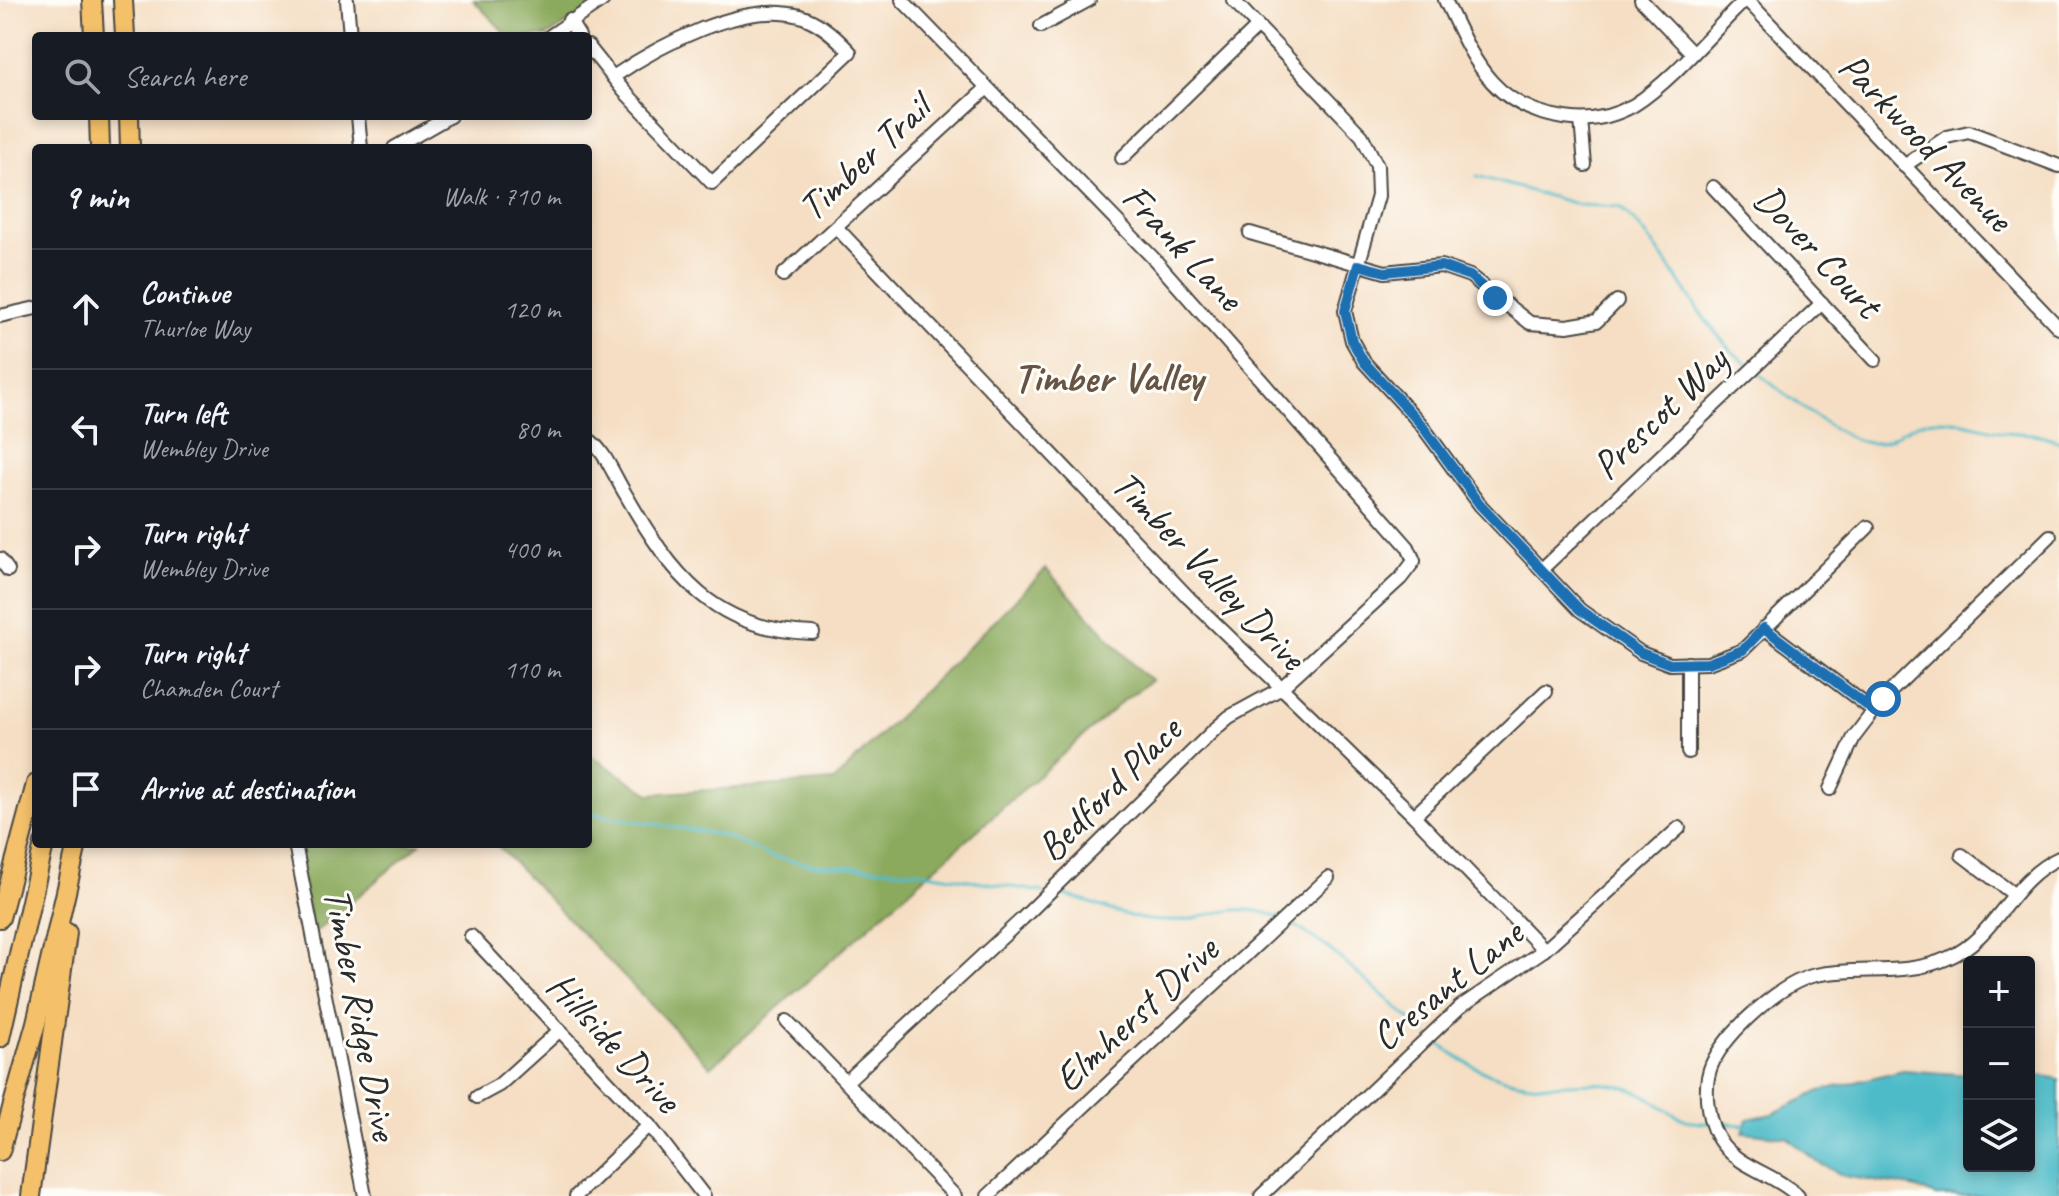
<!DOCTYPE html>
<html lang="en">
<head>
<meta charset="utf-8">
<style>
	body { margin:0; font-family:Caveat,sans-serif; background:#242831; color:#f1f3f6 }
	.controls { position:absolute; right:24px; bottom:24px; display:grid; overflow:hidden; border-radius:8px; box-shadow:0 4px 12px #0003 }
	.controls button { width:72px; height:72px; display:grid; place-items:center; padding:0; border:0; border-bottom:2px solid #363941; background:#171b24; color:#f1f3f6; font:40px sans-serif }
	.stop { position:absolute; width:24px; height:24px; margin:-18px; border:6px solid #1f6fb2; border-radius:50%; background:#fff }
	.stop.end { background:#1f6fb2; border-color:#fff; box-shadow:0 2px 8px #0008 }
	.list { margin:0; padding:0; list-style:none }
	h2 { display:flex; justify-content:space-between; align-items:center; height:104px; margin:0; padding:0 32px; font-size:34px }
	h2 small { font-size:26px; font-weight:400; color:#9ea1a6 }
	.list li { display:grid; grid-template-columns:52px 1fr auto; gap:24px; align-items:center; box-sizing:border-box; height:120px; padding:0 32px; border-top:2px solid #363941 }
	.list b { display:block; font-size:30px; white-space:nowrap }
	.list p { margin:0; font-size:26px; white-space:nowrap; color:#9ea1a6 }
	.list em { font-size:26px; font-style:normal; color:#9ea1a6 }
	.icon { flex:none; width:44px; height:44px; fill:none; stroke:currentColor; stroke-width:2; stroke-linecap:round; stroke-linejoin:round }
	.map { position:relative; flex:none; width:2059px; height:1196px; overflow:hidden }
	.search { position:absolute; background:#171b24; box-shadow:0 4px 12px #0003; left:32px; top:32px; width:560px; height:88px; display:flex; align-items:center; gap:20px; box-sizing:border-box; padding:0 28px; border-radius:8px; color:#9ea1a6; font-size:30px }
	.panel { position:absolute; background:#171b24; box-shadow:0 4px 12px #0003; left:32px; top:144px; width:560px; height:704px; border-radius:8px }
	.map>svg:first-child { display:block }
</style>
</head>
<body>
<div class="map">
<svg width="2059" height="1196" viewBox="0 0 2059 1196">
	<rect width="100%" height="100%" fill="#fdfcf7"/>
	<filter id="ink" filterUnits="userSpaceOnUse"><feTurbulence type="fractalNoise" baseFrequency=".0125" numOctaves="2"/><feDisplacementMap in="SourceGraphic" scale="16" xChannelSelector="R" yChannelSelector="G"/><feConvolveMatrix kernelMatrix="1 2 1 2 8 2 1 2 1" color-interpolation-filters="sRGB"/></filter>
	<filter id="wash" filterUnits="userSpaceOnUse"><feTurbulence type="fractalNoise" baseFrequency=".006" numOctaves="4" result="noise"/><feDisplacementMap in="SourceGraphic" scale="32" xChannelSelector="R" yChannelSelector="G"/><feGaussianBlur stdDeviation="1.8" result="paint"/><feColorMatrix in="noise" values="0 0 0 0 0 0 0 0 0 0 0 0 0 0 0 0 0 1.4 0 .05"/><feComposite in="paint" operator="in"/></filter>
	<g filter="url(#wash)">
		<rect width="100%" height="100%" fill="#f5dec3"/>
		<!-- forest -->
		<g fill="#8baa5d" stroke="#5b6a44" stroke-width="2">
			<polygon points="473,0 604,0 547,36 508,36"/>
			<polygon points="1046,569 1140,672 1152,680 1124,700 711,1067 496,844 588,844 588,754 650,794 834,781"/>
			<polygon points="295,844 420,844 313,934"/>
		</g>
		<!-- water -->
		<polygon fill="#4ebbc8" stroke="#3c737a" stroke-width="2" points="1903,1070 1969,1075 1969,1166 2029,1166 2029,1073 2059,1079 2059,1196 1935,1196 1917,1188 1844,1176 1817,1162 1787,1137 1743,1132 1747,1119 1772,1114 1820,1091"/>
		<g fill="none" stroke-linecap="round" stroke-linejoin="round">
			<!-- stream -->
			<g stroke="#4ebbc8" stroke-width="3">
				<path d="M 1477,176 L 1580,205 L 1619,207 C 1671,251 1694,323 1748,365"/>
				<path d="M 1754,370 C 1778,389 1840,440 1869,443 C 1889,445 1902,429 1920,423 C 1949,414 1976,428 2005,432 C 2025,434 2041,432 2059,442"/>
				<polyline points="588,813 722,835 770,856 809,864 915,871 1043,892"/>
				<path d="M 1054,893 C 1092,899 1125,921 1163,921 C 1212,922 1225,898 1280,917"/>
				<polyline points="1287,920 1328,948 1426,1033"/>
				<path d="M 1432,1038 C 1466,1067 1503,1085 1548,1085 C 1575,1084 1601,1080 1627,1088 C 1660,1097 1672,1125 1709,1123"/>
				<polyline points="1717,1123 1745,1125"/>
			</g>
		</g>
	</g>
	<g filter="url(#ink)">
		<g fill="none" stroke-linecap="round" stroke-linejoin="round">
			<defs>
				<g id="minor">
					<polyline points="347,0 350,36"/>
					<polyline points="1233,0 1362,136 1377,166 1378,196 1345,311 1352,341 1364,362 1420,423 1480,505 1580,610 1641,653 1670,664 1708,663 1743,650 1868,527"/>
					<path d="M 1445,0 C 1474,60 1491,107 1564,118 C 1589,122 1611,118 1634,105 C 1673,80 1711,33 1745,0"/>
					<polyline points="1641,0 1691,52"/>
					<polyline points="1747,0 2059,328"/>
					<polyline points="569,20 579,36"/>
					<polyline points="1041,26 1089,0"/>
					<polyline points="550,36 603,0"/>
					<path d="M 588,46 L 623,90 L 712,183 L 850,52 C 836,37 820,22 800,16 C 743,0 658,46 613,77"/>
					<polyline points="358,116 361,148"/>
					<polyline points="1581,120 1585,165"/>
					<polyline points="394,148 450,116"/>
					<polyline points="1122,158 1258,26"/>
					<polyline points="1904,166 1947,137 1969,132 2059,166"/>
					<polyline points="1713,187 1875,360"/>
					<polyline points="836,227 1189,598 1414,816 1544,950"/>
					<polyline points="1250,233 1385,272 1441,266 1470,276 1530,323 1567,326 1597,321 1617,301"/>
					<polyline points="783,275 987,88"/>
					<polyline points="0,316 36,308"/>
					<path d="M 588,439 C 605,450 615,478 626,495 C 672,575 714,631 813,633"/>
					<polyline points="0,559 8,570"/>
					<polyline points="1542,569 1822,303"/>
					<polyline points="1764,628 1874,711"/>
					<polyline points="1688,752 1688,663"/>
					<polyline points="1830,789 1854,737 1883,699 2050,536"/>
					<polyline points="1414,816 1546,691"/>
					<polyline points="295,844 365,1196"/>
					<polyline points="1962,855 2012,893"/>
					<polyline points="471,936 649,1125 704,1196"/>
					<polyline points="787,1021 955,1196"/>
					<polyline points="846,1082 1022,919 1214,730 1229,717 1280,689 1401,578 1414,561 1408,547 1155,260 902,0"/>
					<polyline points="477,1097 499,1085 560,1030"/>
					<polyline points="576,1196 649,1125"/>
					<polyline points="988,1196 1328,878"/>
					<polyline points="1261,1196 1460,1007 1544,950 1679,828"/>
					<path d="M 1798,1196 C 1775,1174 1743,1169 1723,1145 C 1707,1126 1702,1087 1712,1064 C 1726,1032 1782,982 1816,975 C 1860,966 1907,977 1948,958 C 1997,937 2010,880 2059,858"/>
				</g>
				<g id="highway">
					<polyline points="92,0 94,36"/>
					<polyline points="123,0 125,36"/>
					<polyline points="99,116 100,148"/>
					<polyline points="129,116 130,148"/>
					<polyline points="0,918 36,784"/>
					<polyline points="0,1038 44,844"/>
					<polyline points="0,1151 36,1023 77,844"/>
					<polyline points="31,1196 67,933"/>
				</g>
			</defs>
			<!-- minor casing -->
			<use href="#minor" stroke="#494642" stroke-width="16"/>
			<!-- highway casing -->
			<use href="#highway" stroke="#494642" stroke-width="22"/>
			<!-- minor -->
			<use href="#minor" stroke="#fff" stroke-width="12"/>
			<!-- highway -->
			<use href="#highway" stroke="#f4c16a" stroke-width="18"/>
		</g>
	</g>
	<g fill="none" stroke-linecap="round" stroke-linejoin="round" filter="url(#ink)">
		<!-- route -->
		<polyline stroke="#1f6fb2" stroke-width="10" points="1495,298 1470,276 1441,266 1385,272 1358,265 1345,311 1352,341 1364,362 1420,423 1480,505 1580,610 1641,653 1670,664 1708,663 1743,650 1764,628 1874,711 1883,699"/>
	</g>
	<g text-anchor="middle" dominant-baseline="central" stroke-width="6" stroke-linejoin="round" paint-order="stroke">
		<!-- street labels -->
		<g font-size="40" fill="#2b2b2b" stroke="#fdfcf7">
			<text transform="translate(1926 142) rotate(46)">Parkwood Avenue</text>
			<text transform="translate(864 158) rotate(-43)">Timber Trail</text>
			<text transform="translate(1183 247) rotate(47)">Frank Lane</text>
			<text transform="translate(1818 251) rotate(47)">Dover Court</text>
			<text transform="translate(1660 413) rotate(-44)">Prescot Way</text>
			<text transform="translate(1209 570) rotate(46)">Timber Valley Drive</text>
			<text transform="translate(1109 789) rotate(-45)">Bedford Place</text>
			<text transform="translate(1447 985) rotate(-39)">Cresant Lane</text>
			<text transform="translate(361 1014) rotate(79)">Timber Ridge Drive</text>
			<text transform="translate(1136 1014) rotate(-43)">Elmherst Drive</text>
			<text transform="translate(614 1042) rotate(47)">Hillside Drive</text>
		</g>
		<!-- neighbourhood labels -->
		<g font-size="42" font-weight="bold" fill="#685444" stroke="#fdfcf7">
			<text x="1108" y="377">Timber Valley</text>
		</g>
	</g>
</svg>
<div class="controls">
<button>+</button>
<button>−</button>
<button><svg class="icon" aria-label="layers" viewBox="0 0 24 24"><path d="M12 4l9 5-9 5-9-5zM3 14l9 5 9-5"/></svg></button>
</div>
<div class="stop" style="left:1883px;top:699px"></div>
<div class="stop end" style="left:1495px;top:298px"></div>
<div class="search"><svg class="icon" aria-label="search" viewBox="0 0 24 24"><circle cx="10" cy="10" r="6"/><path d="M15 15l6 6"/></svg>Search here</div>
<section class="panel">
<h2>9 min<small>Walk · 710 m</small></h2>
<ul class="list">
<li><svg class="icon" aria-label="ahead" viewBox="0 0 24 24"><path d="M12 20V5M6 11l6-6 6 6"/></svg><div><b>Continue</b><p>Thurloe Way</p></div><em>120 m</em></li>
<li><svg class="icon" aria-label="left" viewBox="0 0 24 24"><path d="M17 20v-9H6M10 6l-5 5 5 5"/></svg><div><b>Turn left</b><p>Wembley Drive</p></div><em>80 m</em></li>
<li><svg class="icon" aria-label="right" viewBox="0 0 24 24"><path d="M7 20v-9h11M14 6l5 5-5 5"/></svg><div><b>Turn right</b><p>Wembley Drive</p></div><em>400 m</em></li>
<li><svg class="icon" aria-label="right" viewBox="0 0 24 24"><path d="M7 20v-9h11M14 6l5 5-5 5"/></svg><div><b>Turn right</b><p>Chamden Court</p></div><em>110 m</em></li>
<li><svg class="icon" aria-label="arrive" viewBox="0 0 24 24"><path d="M6 21V4h12l-3 4 3 4H6"/></svg><div><b>Arrive at destination</b></div></li>
</ul>
</section>
</div>
</body>
</html>
